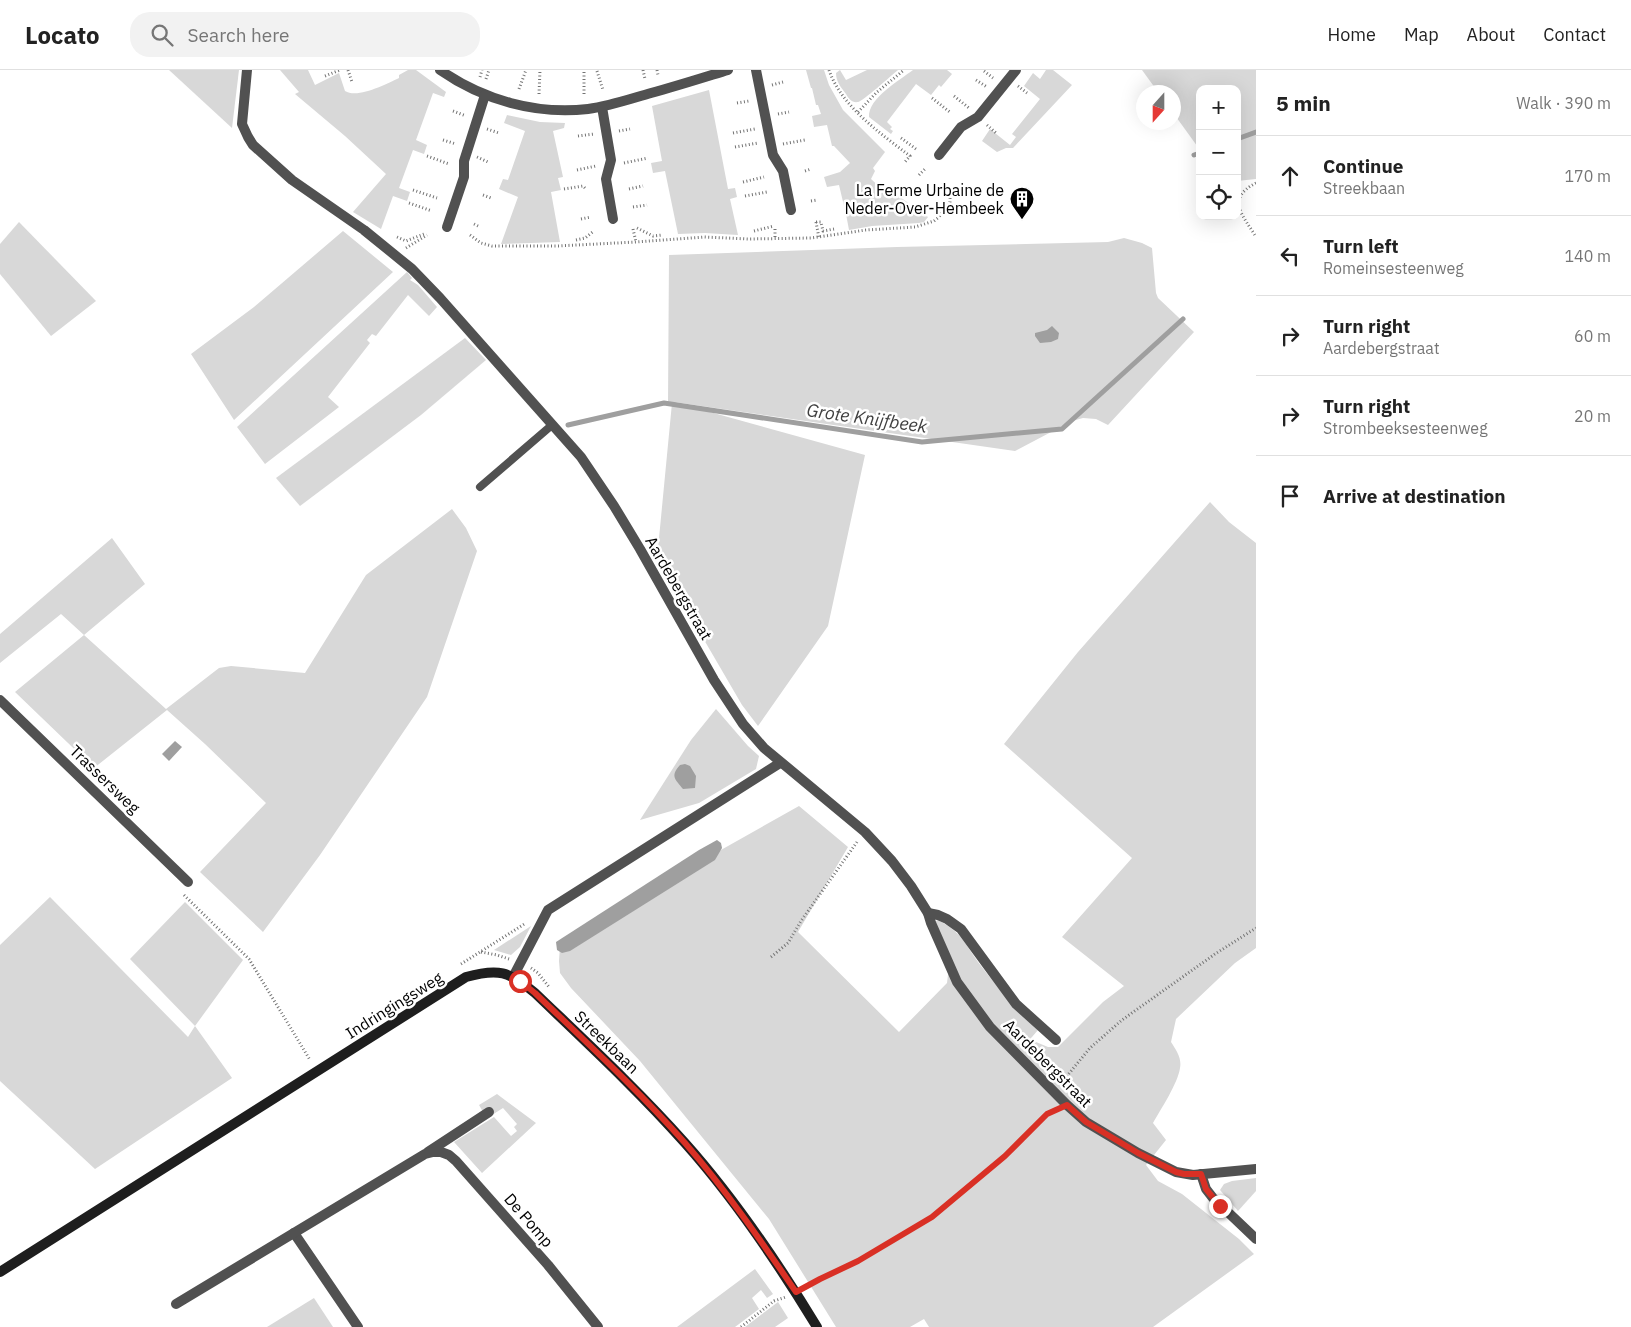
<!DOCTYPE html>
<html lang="en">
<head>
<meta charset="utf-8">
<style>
	body { margin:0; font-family:"IBM Plex Sans",sans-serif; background:#f2f2f2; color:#222 }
	.controls { position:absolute; right:15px; top:15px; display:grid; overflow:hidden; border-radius:10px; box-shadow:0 5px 20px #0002 }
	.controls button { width:45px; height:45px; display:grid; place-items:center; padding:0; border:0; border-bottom:1px solid #e0e0e0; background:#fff; color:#222; font:25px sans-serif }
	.compass { position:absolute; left:1136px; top:15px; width:45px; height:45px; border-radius:50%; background:#fff; box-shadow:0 5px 20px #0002; rotate:201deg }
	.stop { position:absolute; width:15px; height:15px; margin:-11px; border:4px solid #d93025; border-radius:50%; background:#fff }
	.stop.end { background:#d93025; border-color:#fff; box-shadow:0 1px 5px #0008 }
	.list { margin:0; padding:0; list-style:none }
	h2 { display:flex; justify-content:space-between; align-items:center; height:65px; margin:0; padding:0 20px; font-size:21px }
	h2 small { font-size:16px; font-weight:400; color:#767676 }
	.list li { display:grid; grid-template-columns:32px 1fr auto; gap:15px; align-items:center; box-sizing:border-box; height:80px; padding:0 20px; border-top:1px solid #e0e0e0 }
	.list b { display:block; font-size:19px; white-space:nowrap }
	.list p { margin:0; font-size:16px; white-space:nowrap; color:#767676 }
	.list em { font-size:16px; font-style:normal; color:#767676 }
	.icon { flex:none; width:28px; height:28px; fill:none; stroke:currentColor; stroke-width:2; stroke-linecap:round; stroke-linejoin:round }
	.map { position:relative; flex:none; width:1256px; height:1257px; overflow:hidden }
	header { display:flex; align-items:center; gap:30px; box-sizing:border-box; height:70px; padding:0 25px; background:#fff; border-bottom:1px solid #e0e0e0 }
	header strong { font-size:24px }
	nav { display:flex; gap:28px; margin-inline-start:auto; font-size:18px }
	.search { width:350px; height:45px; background:#f2f2f2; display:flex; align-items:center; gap:12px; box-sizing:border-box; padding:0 18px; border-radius:20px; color:#767676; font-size:19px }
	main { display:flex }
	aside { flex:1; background:#fff }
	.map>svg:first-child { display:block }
</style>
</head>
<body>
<header>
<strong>Locato</strong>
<div class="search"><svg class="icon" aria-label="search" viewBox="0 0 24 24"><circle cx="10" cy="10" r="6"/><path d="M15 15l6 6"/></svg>Search here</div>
<nav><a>Home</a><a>Map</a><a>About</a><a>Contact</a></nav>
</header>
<main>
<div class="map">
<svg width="1256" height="1257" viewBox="0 0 1256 1257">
	<rect width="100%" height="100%" fill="#fff"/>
	<!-- green -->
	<g fill="#d8d8d8">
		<polygon points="169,0 239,0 232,58"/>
		<path d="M 280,0 L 308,0 L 315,15 L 339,3 L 345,21 C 358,29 386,14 399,8 L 399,5 L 408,0 L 416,0 L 446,22 L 444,27 L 433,23 L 416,70 L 427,75 L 424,84 L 413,80 L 399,118 L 410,122 L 407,131 L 393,126 L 381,159 L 353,142 L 386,104 L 345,66 L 295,24 L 299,22 Z"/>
		<polygon points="806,0 824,0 829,15 843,40 885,82 873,98 875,101 871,109 885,122 890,120 928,147 924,152 919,153 872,156 849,160 846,144 848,143 847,136 844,136 839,115 827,117 824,107 840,102 850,93 834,76 832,76 827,55 814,57 812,46 821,44 818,35 816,35 812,18 811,18"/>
		<path d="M 840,0 L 846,10 L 867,0 L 898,0 C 892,5 862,32 858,32 C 852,33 849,29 846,24 C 841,17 836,12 836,3 Z"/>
		<path d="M 913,0 L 947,0 L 952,4 L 941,17 L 939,15 L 931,25 L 916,14 L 887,52 L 892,57 L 890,59 L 893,61 L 891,64 L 869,47 C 868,28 900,10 913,0 Z"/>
		<polygon points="1046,0 1053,0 1072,15 1013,78 1006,78 997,82 982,71 990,59 1010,75 1016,67 1012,64 1040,29 1024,16 1033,3 1040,9"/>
		<polygon points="1142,0 1256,0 1256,109 1237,111 1237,19 1200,19 1200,80 1174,44 1174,22 1158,22"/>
		<polygon points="709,20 728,119 735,118 737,127 730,129 738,165 705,163 678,164 665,101 653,103 651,93 662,91 652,36"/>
		<polygon points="507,45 540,52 565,53 564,58 553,61 563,107 558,108 561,120 551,122 560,172 501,174 518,127 499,119 503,109 508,110 525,61 504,53"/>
		<polygon points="19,152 96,231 51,266 0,204 0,174"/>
		<polygon points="343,161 393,202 234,350 191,284 254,237"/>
		<polygon points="1124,168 1142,173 1152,178 1156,223 1158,228 1194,262 1108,355 1096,349 1083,348 1072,351 1015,381 674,332 865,385 828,556 758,656 742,635 657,489 672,333 668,333 669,185 897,177 1108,172"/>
		<polygon points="407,202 412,208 410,210 418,215 437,237 429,246 408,225 376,266 372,264 367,270 370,273 328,327 339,337 265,394 237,357"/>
		<polygon points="465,268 486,290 421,345 300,436 276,408"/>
		<path d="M 1210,432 L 1229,452 L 1256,473 L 1256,878 L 1235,893 L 1176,949 L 1171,972 C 1176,980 1182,988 1180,998 C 1178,1013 1161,1039 1153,1053 L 1166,1070 L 1146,1095 L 1158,1111 L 1182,1124 L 1239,1169 L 1254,1184 L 1153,1257 L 929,1257 L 924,1249 L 910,1257 L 836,1257 L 769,1149 L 640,991 L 571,918 L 560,903 L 559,891 L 560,876 L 568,866 L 799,736 L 848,777 L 798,862 L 899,962 L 947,913 L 950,888 L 934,852 L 938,850 C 961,862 964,872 978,892 C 996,916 1016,940 1038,960 L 1026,974 L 1036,972 L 1048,977 L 1058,977 L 1103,932 L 1124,916 L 1062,867 L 1132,788 L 1004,674 L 1078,582 Z"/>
		<polygon points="452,439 466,458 477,481 427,627 320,785 263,862 200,802 266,733 205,674 167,640 94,698 15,622 84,565 61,544 0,593 0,564 112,468 145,514 84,565 166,639 219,598 231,596 305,603 366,505"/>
		<polygon points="716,639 748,676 759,686 756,699 699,733 640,750 691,670"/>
		<polygon points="50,827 188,967 195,956 130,889 185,832 243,890 195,956 232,1008 95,1099 0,1011 0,875"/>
		<polygon points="531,856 520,877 511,885 494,880"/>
		<polygon points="497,1024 536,1053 482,1103 454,1072 494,1047 511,1066 517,1061 514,1057 517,1054 503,1038 492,1045 483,1042 479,1035"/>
		<polygon points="1256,1108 1256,1121 1238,1141 1220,1120 1224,1114 1232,1111"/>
		<polygon points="755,1199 773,1224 767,1228 761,1220 752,1228 759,1239 735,1257 677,1257"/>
		<polygon points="314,1228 333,1257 267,1257"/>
		<polygon points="778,1232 788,1248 775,1257 745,1257"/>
	</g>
	<!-- water -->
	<g fill="#9f9f9f">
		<polygon points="1052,256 1059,263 1058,269 1051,272 1040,273 1035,266 1035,263 1047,260"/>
		<polygon points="175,671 182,677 169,691 162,684"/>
		<path d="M 685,694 L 690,696 L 696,706 L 695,718 L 683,719 C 675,709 670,706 680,695 Z"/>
		<polygon points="717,770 721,773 722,778 715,790 570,881 562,883 557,880 556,872 699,780"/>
	</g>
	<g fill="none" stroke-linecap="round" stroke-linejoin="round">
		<!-- stream -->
		<g stroke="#9f9f9f" stroke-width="5">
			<polyline points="1237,69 1256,62"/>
			<polyline points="1194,85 1200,83"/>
			<polyline points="568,355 664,333 922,372 1062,359 1183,249"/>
		</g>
		<!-- path -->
		<g stroke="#737373" stroke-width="3" stroke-dasharray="1 2.5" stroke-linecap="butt">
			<polyline points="348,0 352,12"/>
			<polyline points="643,0 645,9"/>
			<polyline points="657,0 658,5"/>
			<path d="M 829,0 C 841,36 881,64 910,86 L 904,93"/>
			<polyline points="597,1 603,20"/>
			<polyline points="984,1 993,8"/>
			<polyline points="325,6 340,0"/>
			<polyline points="480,7 482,0"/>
			<polyline points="486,9 489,0"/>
			<polyline points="976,10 987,17"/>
			<polyline points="772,15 783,12"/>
			<polyline points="1018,16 1027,23"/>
			<polyline points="519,19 526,0"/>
			<polyline points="539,24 540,0"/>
			<polyline points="584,24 584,2"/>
			<polyline points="954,26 969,38"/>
			<polyline points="932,28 951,43"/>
			<polyline points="737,33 749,31"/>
			<polyline points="453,41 466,46"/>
			<polyline points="858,42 877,22 904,0"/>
			<polyline points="778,44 789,42"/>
			<polyline points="987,55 996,63"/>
			<polyline points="487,59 499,63"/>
			<polyline points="619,61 630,59"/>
			<polyline points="733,63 755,59"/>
			<polyline points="578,66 594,64"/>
			<polyline points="901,68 916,79"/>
			<polyline points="443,70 456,74"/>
			<polyline points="783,74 805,70"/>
			<polyline points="735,77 758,73"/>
			<polyline points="427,86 449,94"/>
			<polyline points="477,87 488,92"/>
			<polyline points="624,93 648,88"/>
			<polyline points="577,100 596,96"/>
			<polyline points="805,101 811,99"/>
			<polyline points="919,105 926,98"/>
			<polyline points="743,112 764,107"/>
			<path d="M 1256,113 C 1225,129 1243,145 1256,167"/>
			<polyline points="564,119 583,116 585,118"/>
			<polyline points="629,119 643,116"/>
			<polyline points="413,120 437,128"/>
			<polyline points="483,125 491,128"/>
			<polyline points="745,126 767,122"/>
			<polyline points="811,131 817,130"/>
			<polyline points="409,133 432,141"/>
			<polyline points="633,137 647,135"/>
			<polyline points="581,149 591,147"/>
			<polyline points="816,152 821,152 823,161 834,159"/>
			<polyline points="816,152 819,168"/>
			<polyline points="474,154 480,157"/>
			<polyline points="637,158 653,166 662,165"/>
			<polyline points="633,159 636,172"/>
			<polyline points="775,159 775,168"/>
			<polyline points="754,161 774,156"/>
			<polyline points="470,165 481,173 492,176 557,176 636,172 704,167 749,169 811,168 866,160 915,157 934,151 939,147 950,132 950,124 942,111"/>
			<polyline points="397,167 406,171 424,164"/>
			<polyline points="576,170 585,168 594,161"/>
			<polyline points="406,178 427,165"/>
			<polyline points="184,825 249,889 310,990"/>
			<polyline points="481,882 497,885 509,889"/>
			<polyline points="771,887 788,873 801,851 857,772"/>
			<polyline points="461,894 526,853"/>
			<polyline points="531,898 538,903 549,917"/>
			<polyline points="1062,1012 1090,978 1122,950 1215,884 1256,858"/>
			<polyline points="807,1216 858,1191 932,1147 1005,1086 1047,1044 1055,1041"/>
			<polyline points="741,1257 774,1231 786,1227"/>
		</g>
		<!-- lane -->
		<polyline stroke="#515151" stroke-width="8" points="480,417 552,355"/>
		<!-- street -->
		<g stroke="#515151" stroke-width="10">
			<polyline points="247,0 242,54 248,67 253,75 292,110 364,160 412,199 440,228 581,387 614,436 640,479 714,610 743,654 764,678 865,762 892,791 911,816 928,843 931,853 957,912 990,957 1067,1035 1086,1052 1138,1083 1176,1102 1193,1105 1256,1099"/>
			<path d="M 440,0 C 483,30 536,45 588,39 C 610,36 630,29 651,23 C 677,16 702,8 728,0"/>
			<polyline points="756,0 773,85 783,101 791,140"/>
			<polyline points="602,37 611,90 606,109 613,149"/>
			<polyline points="939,85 961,57 978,47 1016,0"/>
			<polyline points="447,157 464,107 464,91 485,25"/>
			<polyline points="0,630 188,812"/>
			<polyline points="928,843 938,845 947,849 961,859 1016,934 1056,970"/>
			<polyline points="513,907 548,840 780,693"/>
			<polyline points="428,1082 489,1042"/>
			<polyline points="1201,1104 1206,1119 1213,1128 1256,1169"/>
			<polyline points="294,1163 358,1257"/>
			<polyline points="176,1234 425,1084 433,1082 441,1082 449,1085 456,1091 548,1195 598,1257"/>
		</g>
		<!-- secondary -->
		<path stroke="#1e1e1e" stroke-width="10" d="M 0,1202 L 466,907 C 498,898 509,901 535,923 C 586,972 638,1020 685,1073 C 735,1129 778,1193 817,1257"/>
	</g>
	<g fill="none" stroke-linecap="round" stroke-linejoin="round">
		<!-- route -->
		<path stroke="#d93025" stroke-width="6" d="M 520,911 L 535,923 C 586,972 638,1020 685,1073 C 726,1120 761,1171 796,1222 L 820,1209 L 858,1191 L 932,1147 L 1005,1086 L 1047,1044 L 1067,1035 L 1086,1052 L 1138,1083 L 1176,1102 L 1184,1104 L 1201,1104 L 1206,1119 L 1220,1136"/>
	</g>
	<!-- icons -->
	<defs>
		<symbol id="building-pin" viewBox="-11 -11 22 30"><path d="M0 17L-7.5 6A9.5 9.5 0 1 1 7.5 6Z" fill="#000" stroke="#fff"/><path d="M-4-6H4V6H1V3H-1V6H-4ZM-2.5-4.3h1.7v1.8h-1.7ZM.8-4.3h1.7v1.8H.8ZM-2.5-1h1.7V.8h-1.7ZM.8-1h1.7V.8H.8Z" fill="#fff"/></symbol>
	</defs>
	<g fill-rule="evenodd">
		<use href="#building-pin" x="1008" y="115" width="28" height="38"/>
	</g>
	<g text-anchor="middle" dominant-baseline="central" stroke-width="5" stroke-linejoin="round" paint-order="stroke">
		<!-- poi labels -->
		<g font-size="16" fill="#000" stroke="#fff" text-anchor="end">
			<text x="1004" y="120">La Ferme Urbaine de<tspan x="1004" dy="18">Neder-Over-Hembeek</tspan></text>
		</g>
		<!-- street labels -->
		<g font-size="16" fill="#000" stroke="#fff">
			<text transform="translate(679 518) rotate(60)">Aardebergstraat</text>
			<text transform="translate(105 709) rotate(44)">Trassersweg</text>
			<text transform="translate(394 935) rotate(-32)">Indringingsweg</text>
			<text transform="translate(607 972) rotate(44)">Streekbaan</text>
			<text transform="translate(1048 993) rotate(45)">Aardebergstraat</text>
			<text transform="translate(529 1150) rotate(49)">De Pomp</text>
		</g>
		<!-- water labels -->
		<g font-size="18" font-style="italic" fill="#404040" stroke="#fff">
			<text transform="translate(867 348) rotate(8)">Grote Knijfbeek</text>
		</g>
	</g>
</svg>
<div class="controls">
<button>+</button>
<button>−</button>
<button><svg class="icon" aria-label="locate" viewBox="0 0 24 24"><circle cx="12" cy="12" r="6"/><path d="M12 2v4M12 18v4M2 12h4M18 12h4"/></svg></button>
</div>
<svg class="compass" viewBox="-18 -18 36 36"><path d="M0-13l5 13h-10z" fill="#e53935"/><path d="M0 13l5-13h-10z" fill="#767676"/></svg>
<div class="stop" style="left:520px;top:911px"></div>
<div class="stop end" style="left:1220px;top:1136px"></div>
</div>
<aside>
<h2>5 min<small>Walk · 390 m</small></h2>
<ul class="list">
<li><svg class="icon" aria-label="ahead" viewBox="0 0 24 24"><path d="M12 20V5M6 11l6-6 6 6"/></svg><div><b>Continue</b><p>Streekbaan</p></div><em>170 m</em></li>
<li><svg class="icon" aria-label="left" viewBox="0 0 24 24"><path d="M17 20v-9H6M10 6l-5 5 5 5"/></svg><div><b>Turn left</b><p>Romeinsesteenweg</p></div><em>140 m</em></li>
<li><svg class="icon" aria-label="right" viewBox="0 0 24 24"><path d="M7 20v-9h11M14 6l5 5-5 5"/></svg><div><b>Turn right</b><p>Aardebergstraat</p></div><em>60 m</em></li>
<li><svg class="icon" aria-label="right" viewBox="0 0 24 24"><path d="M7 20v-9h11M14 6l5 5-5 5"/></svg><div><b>Turn right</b><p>Strombeeksesteenweg</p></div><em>20 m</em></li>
<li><svg class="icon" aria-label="arrive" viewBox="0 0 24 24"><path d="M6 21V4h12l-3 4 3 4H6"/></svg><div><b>Arrive at destination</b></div></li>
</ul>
</aside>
</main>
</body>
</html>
